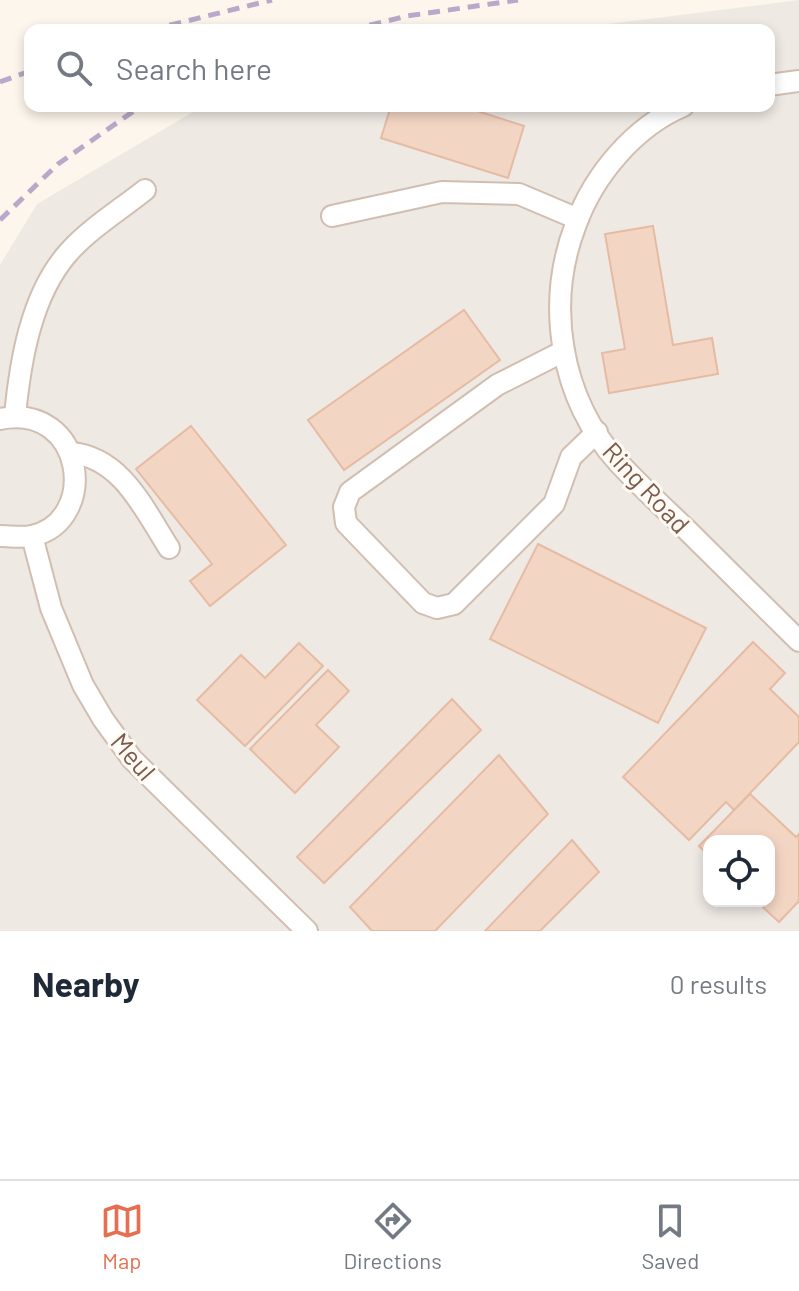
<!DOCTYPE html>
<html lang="en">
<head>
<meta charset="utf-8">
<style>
	body { margin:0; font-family:Barlow,sans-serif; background:#f2f2f3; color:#1f2937 }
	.controls { position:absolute; right:24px; bottom:24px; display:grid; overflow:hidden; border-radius:16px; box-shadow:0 4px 12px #0003 }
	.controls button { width:72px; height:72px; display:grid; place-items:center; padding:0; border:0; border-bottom:2px solid #e0e1e3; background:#fff; color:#1f2937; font:40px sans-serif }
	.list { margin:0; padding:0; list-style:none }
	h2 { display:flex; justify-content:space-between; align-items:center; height:104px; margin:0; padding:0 32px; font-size:34px }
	h2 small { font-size:26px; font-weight:400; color:#747a83 }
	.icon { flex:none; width:44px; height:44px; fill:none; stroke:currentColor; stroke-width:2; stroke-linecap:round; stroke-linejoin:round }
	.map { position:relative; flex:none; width:799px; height:931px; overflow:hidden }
	.search { position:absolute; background:#fff; box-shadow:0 4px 12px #0003; left:24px; right:24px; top:24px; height:88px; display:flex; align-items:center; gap:20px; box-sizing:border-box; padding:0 28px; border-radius:16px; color:#747a83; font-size:30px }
	.sheet { height:248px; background:#fff }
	nav { display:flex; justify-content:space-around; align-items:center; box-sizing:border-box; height:112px; border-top:2px solid #e0e1e3; background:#fff; font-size:22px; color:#747a83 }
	nav a { display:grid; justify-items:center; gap:4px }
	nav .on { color:#e76f51 }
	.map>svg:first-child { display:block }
</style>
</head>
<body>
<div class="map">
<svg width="799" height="931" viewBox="0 0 799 931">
	<rect width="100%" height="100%" fill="#fdf6ec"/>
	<!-- industrial -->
	<path fill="#efe9e4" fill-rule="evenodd" d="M 799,0 L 799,931 L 0,931 L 0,265 L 37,204 L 203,106 L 769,106 L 769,30 L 560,30 ZM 709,841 L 769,841 L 769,901 L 709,901 Z"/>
	<!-- building -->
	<g fill="#f3d5c3" stroke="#e6bba3" stroke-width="2">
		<polygon points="391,106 462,106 524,126 508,178 381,138"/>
		<polygon points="653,226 673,345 712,338 718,374 609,393 602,353 625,349 605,234"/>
		<polygon points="464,310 500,360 344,470 308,420"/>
		<polygon points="191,426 286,545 210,606 190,581 212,564 136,469"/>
		<polygon points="538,544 706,628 658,723 490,639"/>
		<polygon points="753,642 785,673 770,689 799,717 799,742 734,810 726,802 689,840 623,777"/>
		<polygon points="299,643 323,666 245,746 197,700 241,655 265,678"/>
		<polygon points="328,670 349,691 316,725 339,747 295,793 250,749"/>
		<polygon points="452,699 481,730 324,883 297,857"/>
		<polygon points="499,755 548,814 435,931 372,931 350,907"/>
		<polygon points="750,794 796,837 799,834 799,901 779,922 756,901 769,901 769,841 709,841 709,856 699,846"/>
		<polygon points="572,840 599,872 540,931 485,931"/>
	</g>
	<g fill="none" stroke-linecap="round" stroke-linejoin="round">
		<defs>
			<g id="minor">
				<polyline points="769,85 799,81"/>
				<path d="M 683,106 C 634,127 594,175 576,224 C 545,304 560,398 618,462 C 640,486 664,508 687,530 C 724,567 762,604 799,641"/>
				<polyline points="332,216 442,192 519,194 578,219"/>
				<polyline points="564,351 497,385 350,492 344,507 346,523 423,603 437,608 454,604 554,504 571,457 597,432"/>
				<path d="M 15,416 C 20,362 31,295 68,253 C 89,229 120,210 145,190"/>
				<path d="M 0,419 C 85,402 100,521 32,536 C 22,538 10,536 0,536"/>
				<path d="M 71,453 C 121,457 144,509 169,548"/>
				<polyline points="32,536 51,608 83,685 103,719 132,759 307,931"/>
			</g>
		</defs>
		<!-- minor casing -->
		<use href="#minor" stroke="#d1beb0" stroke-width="24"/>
		<!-- minor -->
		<use href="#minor" stroke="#fff" stroke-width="20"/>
		<!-- rail -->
		<g stroke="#b9a8c9" stroke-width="5" stroke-dasharray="12 8" stroke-linecap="butt">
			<polyline points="150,30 272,0"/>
			<polyline points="350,30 407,16 518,0"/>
			<polyline points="0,82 30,71"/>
			<polyline points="0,220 58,164 141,106"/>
		</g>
	</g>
	<g text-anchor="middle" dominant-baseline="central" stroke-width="6" stroke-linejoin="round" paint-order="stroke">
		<!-- street labels -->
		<g font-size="26" fill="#7a5c4d" stroke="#fffaf3">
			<text transform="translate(647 487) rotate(47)">Ring Road</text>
			<text transform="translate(134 756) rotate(49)">Meul</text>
		</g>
	</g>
</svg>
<div class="controls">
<button><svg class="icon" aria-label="locate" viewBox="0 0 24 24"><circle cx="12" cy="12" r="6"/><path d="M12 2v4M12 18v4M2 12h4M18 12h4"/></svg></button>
</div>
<div class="search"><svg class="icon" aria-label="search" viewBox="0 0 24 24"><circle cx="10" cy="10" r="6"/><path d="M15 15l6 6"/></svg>Search here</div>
</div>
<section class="sheet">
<h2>Nearby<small>0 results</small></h2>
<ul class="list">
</ul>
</section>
<nav>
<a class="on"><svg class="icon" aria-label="map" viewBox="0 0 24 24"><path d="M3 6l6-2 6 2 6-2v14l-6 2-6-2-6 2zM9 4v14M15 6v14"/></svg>Map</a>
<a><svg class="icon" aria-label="directions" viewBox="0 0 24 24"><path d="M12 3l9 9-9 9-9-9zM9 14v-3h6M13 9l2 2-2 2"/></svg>Directions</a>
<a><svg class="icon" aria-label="saved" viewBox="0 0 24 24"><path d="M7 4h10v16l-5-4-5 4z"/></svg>Saved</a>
</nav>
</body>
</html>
